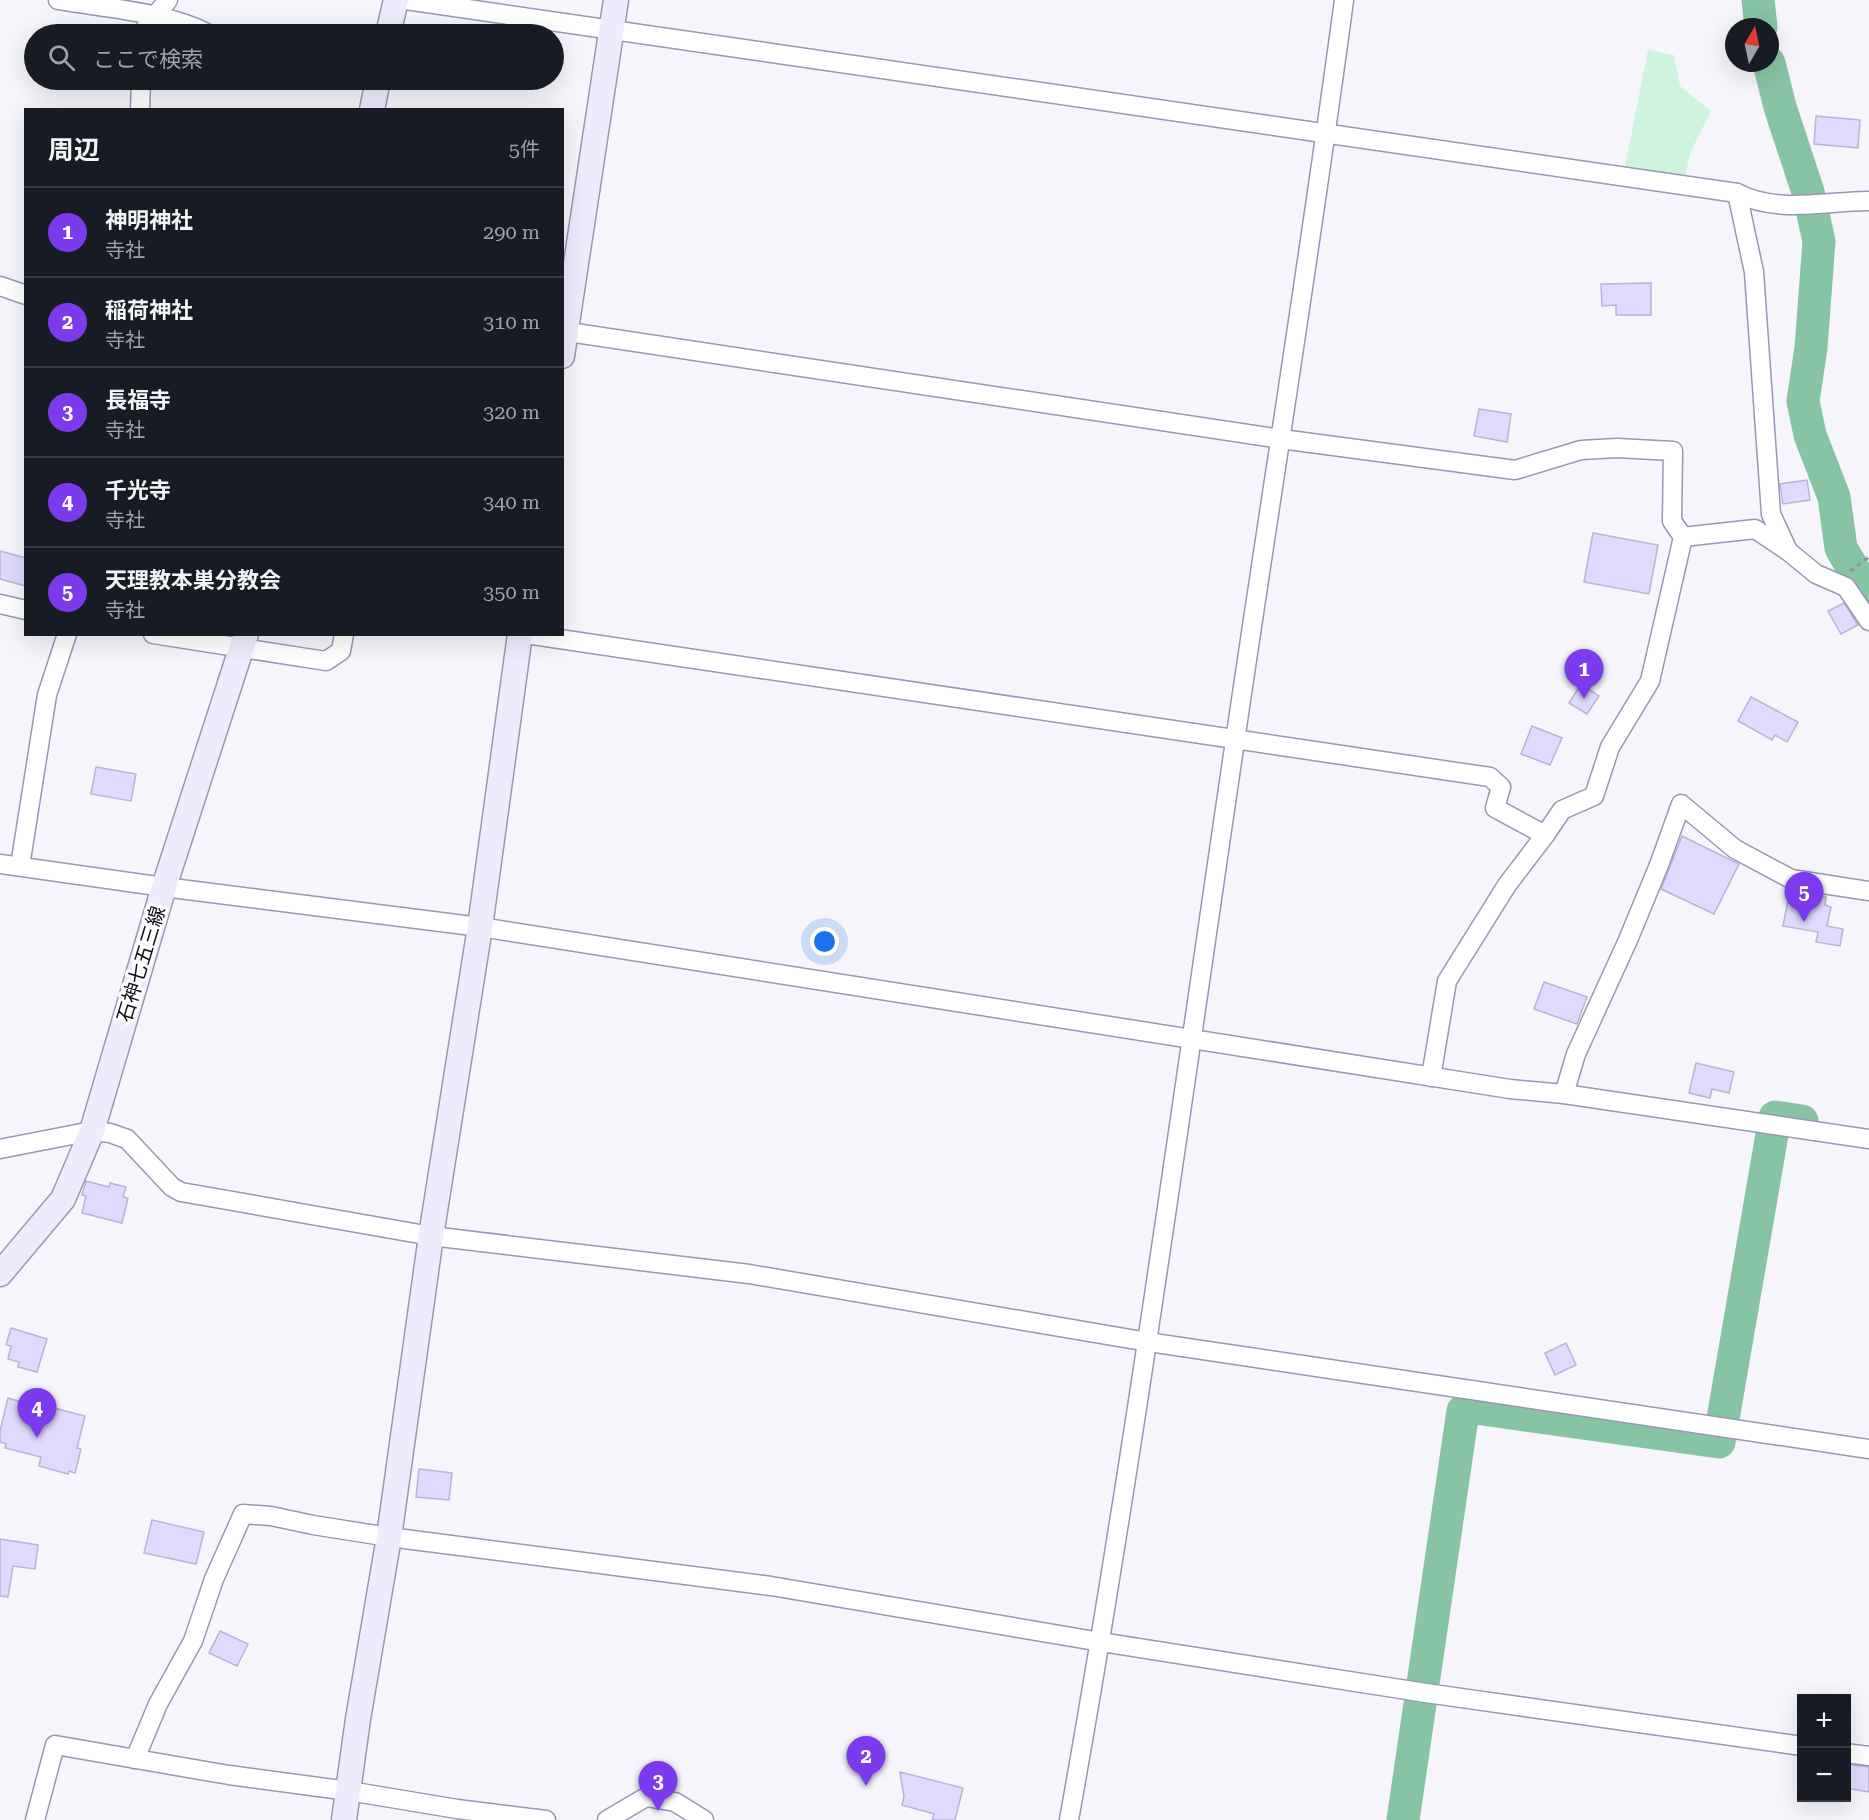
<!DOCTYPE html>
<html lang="ja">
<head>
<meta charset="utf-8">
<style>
	body { margin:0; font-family:"Roboto Serif","Noto Sans JP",serif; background:#20242c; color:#f1f3f6 }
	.controls { position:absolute; right:18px; bottom:18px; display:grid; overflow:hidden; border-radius:0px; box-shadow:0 6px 24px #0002 }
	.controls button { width:54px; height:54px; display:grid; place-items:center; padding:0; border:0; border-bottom:2px solid #363941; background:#171b24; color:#f1f3f6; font:30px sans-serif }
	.compass { position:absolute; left:1725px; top:18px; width:54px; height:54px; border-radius:50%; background:#171b24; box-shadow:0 6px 24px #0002; rotate:9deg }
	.you { position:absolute; left:825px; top:942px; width:21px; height:21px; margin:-15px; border:4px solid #fff; border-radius:50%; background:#1a73e8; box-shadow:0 0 0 9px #1a73e833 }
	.badge { display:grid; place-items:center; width:39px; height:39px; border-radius:50%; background:#7c3aed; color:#fff; font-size:20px; font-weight:700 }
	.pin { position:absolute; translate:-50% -50px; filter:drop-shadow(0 2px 3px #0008) }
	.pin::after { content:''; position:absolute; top:32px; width:21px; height:18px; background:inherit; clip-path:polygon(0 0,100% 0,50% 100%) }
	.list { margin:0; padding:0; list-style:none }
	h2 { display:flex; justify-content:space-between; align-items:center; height:78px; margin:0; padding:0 24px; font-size:26px }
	h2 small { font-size:20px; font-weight:400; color:#9ea1a6 }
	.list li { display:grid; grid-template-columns:39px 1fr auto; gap:18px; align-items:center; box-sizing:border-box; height:90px; padding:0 24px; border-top:2px solid #363941 }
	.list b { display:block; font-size:22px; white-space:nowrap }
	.list p { margin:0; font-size:20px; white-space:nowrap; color:#9ea1a6 }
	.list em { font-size:20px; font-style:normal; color:#9ea1a6 }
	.icon { flex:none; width:33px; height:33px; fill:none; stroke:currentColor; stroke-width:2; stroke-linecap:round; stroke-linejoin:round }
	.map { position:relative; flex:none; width:1869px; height:1820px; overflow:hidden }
	.search { position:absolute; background:#171b24; box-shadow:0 6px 24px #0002; left:24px; top:24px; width:540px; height:66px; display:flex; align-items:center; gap:15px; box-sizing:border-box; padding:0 21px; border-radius:33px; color:#9ea1a6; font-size:22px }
	.panel { position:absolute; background:#171b24; box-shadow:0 6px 24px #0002; left:24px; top:108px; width:540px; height:528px; border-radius:0px }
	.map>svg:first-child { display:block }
</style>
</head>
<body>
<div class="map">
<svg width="1869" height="1820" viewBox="0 0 1869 1820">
	<rect width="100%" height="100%" fill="#f6f5fc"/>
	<!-- green -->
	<polygon fill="#cef4de" points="1648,50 1674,55 1680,86 1711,111 1691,151 1684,180 1624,172"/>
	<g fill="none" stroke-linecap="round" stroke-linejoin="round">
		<!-- river -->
		<g stroke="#87c4a3" stroke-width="33">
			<polyline points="1758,0 1761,27"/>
			<polyline points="1769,63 1780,107 1808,192 1819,241 1811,348 1803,401 1810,435 1834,497 1841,548 1869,596"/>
			<polyline points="1403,1820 1463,1411 1468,1407 1719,1442 1775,1117 1802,1121"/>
		</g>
	</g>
	<!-- building -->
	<g fill="#e0dbfe" stroke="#b9b4d6" stroke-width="1.5">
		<polygon points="1816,116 1860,120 1858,148 1814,144"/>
		<polygon points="1651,283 1651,315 1616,315 1616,305 1602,306 1601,284"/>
		<polygon points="1479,409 1511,414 1507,442 1474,436"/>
		<polygon points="1807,480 1810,500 1783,504 1780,484"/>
		<polygon points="1593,533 1658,545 1649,594 1584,582"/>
		<polygon points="0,551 26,558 26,586 0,579"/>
		<polygon points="1844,603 1858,625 1841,634 1828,611"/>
		<polygon points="1581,684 1599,696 1587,714 1569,703"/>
		<polygon points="1751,697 1798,722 1787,742 1775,735 1772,740 1738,721"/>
		<polygon points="1532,726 1562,738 1550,765 1521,754"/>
		<polygon points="96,767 136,774 131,801 91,794"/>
		<polygon points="1682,836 1739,864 1714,914 1661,889"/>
		<polygon points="1790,890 1826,897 1825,905 1831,907 1827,926 1843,929 1840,946 1816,942 1818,932 1783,926"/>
		<polygon points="1544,982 1587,997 1577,1024 1534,1009"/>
		<polygon points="1696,1063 1734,1072 1729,1093 1712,1089 1710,1098 1689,1093"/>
		<polygon points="86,1181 109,1187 110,1183 126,1187 123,1197 128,1198 122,1223 82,1213 86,1196 82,1195"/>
		<polygon points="11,1328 47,1339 37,1372 18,1367 19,1362 8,1359 11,1346 6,1345"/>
		<polygon points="1566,1343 1576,1365 1555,1375 1545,1353"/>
		<polygon points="8,1398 29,1404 30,1402 85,1416 77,1448 81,1449 75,1473 69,1471 68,1474 39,1466 41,1457 5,1448 6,1444 0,1442 0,1431"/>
		<polygon points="419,1469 452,1473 449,1500 416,1497"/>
		<polygon points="152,1520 204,1532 196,1564 144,1553"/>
		<polygon points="0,1539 38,1545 35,1569 13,1566 8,1597 0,1596"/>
		<polygon points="220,1631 248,1644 237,1666 209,1653"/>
		<polygon points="1846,1764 1869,1767 1869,1792 1846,1788"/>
		<polygon points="900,1772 963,1788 955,1820 932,1820 934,1814 902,1805 904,1797"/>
	</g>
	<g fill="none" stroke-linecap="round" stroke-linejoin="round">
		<defs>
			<g id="street">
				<path d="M 58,0 C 105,8 167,12 209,34"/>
				<path d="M 406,0 L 1737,193 C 1778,214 1825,201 1869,201"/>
				<polyline points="155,16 168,0"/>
				<polyline points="145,34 149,15"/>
				<polyline points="140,110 141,80"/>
				<polyline points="1737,193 1754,272 1771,514 1788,551"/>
				<polyline points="0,286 26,295"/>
				<polyline points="562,331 1281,439 1515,470 1581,450 1617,448 1673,451 1672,521 1683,537 1650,681 1610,747 1594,796 1562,810 1545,835 1507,885 1447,981 1431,1077"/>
				<polyline points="1683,537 1755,529 1788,551 1816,574 1846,587 1869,621"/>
				<polyline points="0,604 26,610"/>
				<polyline points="153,634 326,661 341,651 344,634"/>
				<polyline points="526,634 1490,777 1501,787 1495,808 1545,835"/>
				<polyline points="0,864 164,887 480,927 1510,1089 1564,1094 1869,1139"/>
				<polyline points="20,866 47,695 67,634"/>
				<polyline points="1564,1094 1576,1054 1628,940 1659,865 1681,804 1735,849 1791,879 1869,891"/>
				<polyline points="0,1149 92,1131 110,1133 127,1139 172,1187 181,1192 431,1236 749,1274 1148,1342 1869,1449"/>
				<polyline points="1846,1753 1869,1756"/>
				<polyline points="135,1759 158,1704 193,1641 214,1579 243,1514 271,1516 313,1525 389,1537 771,1586 1101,1642 1426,1693 1802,1746"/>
				<polyline points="35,1820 55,1745 229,1775 349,1791 457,1809 546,1820"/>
				<polyline points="607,1820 646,1797 675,1802 704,1820"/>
				<path d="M 1069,1820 C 1133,1462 1182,1101 1235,741 C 1271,494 1311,248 1344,0"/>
			</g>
			<g id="secondary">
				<polyline points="388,34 396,0"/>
				<polyline points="372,110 378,80"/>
				<polyline points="562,356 616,0"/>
				<polyline points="0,1274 63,1199 92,1131 164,887 246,634"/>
				<polyline points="344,1820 358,1719 389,1537 431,1236 480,927 520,634"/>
			</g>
		</defs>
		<!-- street casing -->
		<use href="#street" stroke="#9a96b6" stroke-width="21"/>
		<!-- secondary casing -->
		<use href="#secondary" stroke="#9a96b6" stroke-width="27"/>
		<!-- path -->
		<polyline stroke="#94929b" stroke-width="3" stroke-dasharray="4.5 4.5" stroke-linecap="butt" points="1850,571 1869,557"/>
		<!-- street -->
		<use href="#street" stroke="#fff" stroke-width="18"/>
		<!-- secondary -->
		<use href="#secondary" stroke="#eeecfc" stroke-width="24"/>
	</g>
	<g text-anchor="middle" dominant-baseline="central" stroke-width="6" stroke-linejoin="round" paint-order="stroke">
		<!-- street labels -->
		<g font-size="20" fill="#0e0c17" stroke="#fff">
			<text transform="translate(141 964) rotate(-73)">石神七五三線</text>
		</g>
	</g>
</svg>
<div class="controls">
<button>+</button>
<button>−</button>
</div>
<svg class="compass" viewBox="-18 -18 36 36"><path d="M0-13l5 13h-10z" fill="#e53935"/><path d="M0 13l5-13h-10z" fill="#9ea1a6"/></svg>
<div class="you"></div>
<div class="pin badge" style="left:1584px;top:699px">1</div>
<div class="pin badge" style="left:866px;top:1786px">2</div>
<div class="pin badge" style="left:658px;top:1811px">3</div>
<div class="pin badge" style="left:37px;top:1438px">4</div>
<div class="pin badge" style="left:1804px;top:922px">5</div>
<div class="search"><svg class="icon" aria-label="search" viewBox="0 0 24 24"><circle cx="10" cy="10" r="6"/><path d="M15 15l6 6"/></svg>ここで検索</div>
<section class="panel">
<h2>周辺<small>5件</small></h2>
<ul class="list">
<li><span class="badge">1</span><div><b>神明神社</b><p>寺社</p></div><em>290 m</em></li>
<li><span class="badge">2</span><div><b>稲荷神社</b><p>寺社</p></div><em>310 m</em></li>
<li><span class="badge">3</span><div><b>長福寺</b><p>寺社</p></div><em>320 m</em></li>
<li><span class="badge">4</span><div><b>千光寺</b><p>寺社</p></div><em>340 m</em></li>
<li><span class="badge">5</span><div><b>天理教本巣分教会</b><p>寺社</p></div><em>350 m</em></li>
</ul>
</section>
</div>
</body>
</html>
